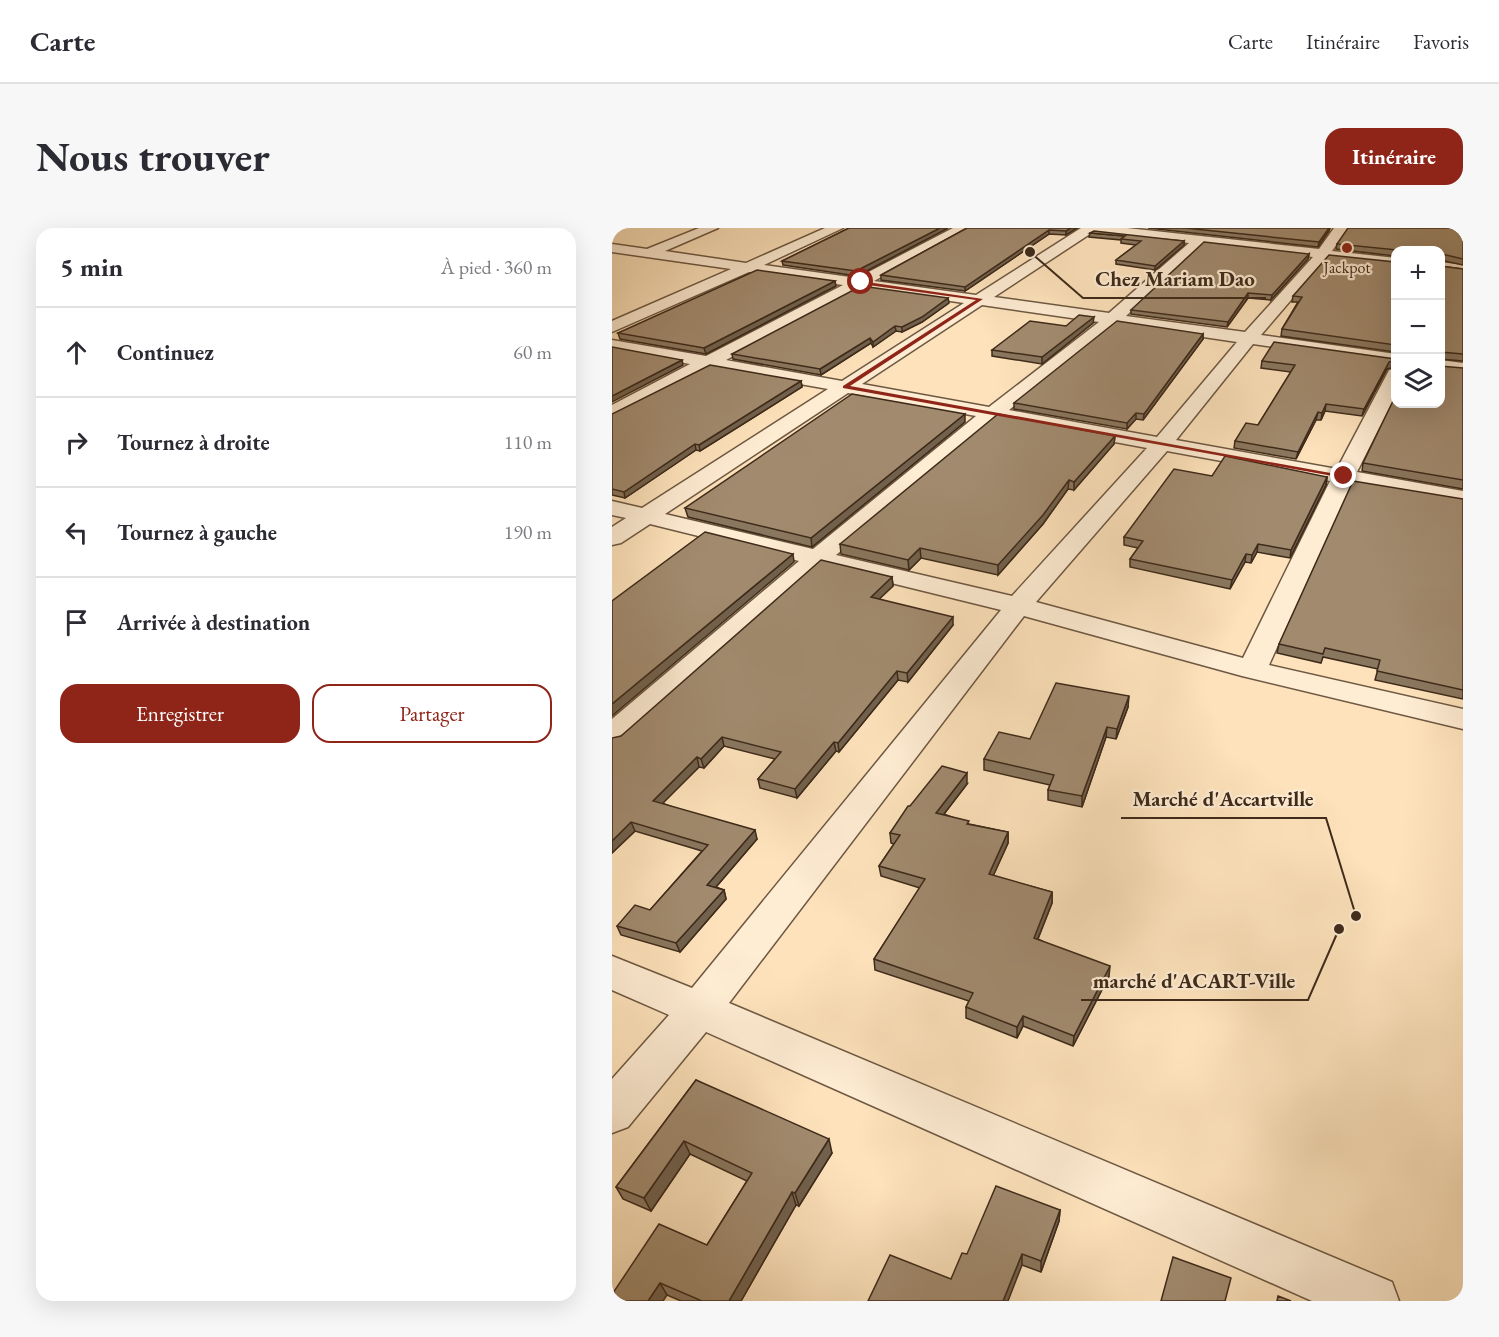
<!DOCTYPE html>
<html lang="fr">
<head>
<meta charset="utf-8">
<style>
	body { margin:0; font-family:"EB Garamond",serif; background:#f7f7f7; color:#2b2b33 }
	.controls { position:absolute; right:18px; top:18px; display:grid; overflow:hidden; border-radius:12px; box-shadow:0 6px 24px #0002 }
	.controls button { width:54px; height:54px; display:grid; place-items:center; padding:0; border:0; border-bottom:2px solid #e1e1e2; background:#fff; color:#2b2b33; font:30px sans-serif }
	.stop { position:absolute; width:18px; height:18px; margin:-14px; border:4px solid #8f2418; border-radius:50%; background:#fff }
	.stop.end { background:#8f2418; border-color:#fff; box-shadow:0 2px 6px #0008 }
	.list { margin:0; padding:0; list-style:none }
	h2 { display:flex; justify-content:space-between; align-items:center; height:78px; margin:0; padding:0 24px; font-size:26px }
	h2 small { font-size:20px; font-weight:400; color:#7c7c81 }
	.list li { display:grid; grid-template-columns:39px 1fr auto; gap:18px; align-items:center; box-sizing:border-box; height:90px; padding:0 24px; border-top:2px solid #e1e1e2 }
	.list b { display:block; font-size:22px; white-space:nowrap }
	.list em { font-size:20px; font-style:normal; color:#7c7c81 }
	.actions { display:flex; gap:12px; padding:18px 24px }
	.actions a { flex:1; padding:14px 0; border:2px solid #8f2418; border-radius:18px; text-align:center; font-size:21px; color:#8f2418 }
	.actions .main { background:#8f2418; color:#fff }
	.icon { flex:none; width:33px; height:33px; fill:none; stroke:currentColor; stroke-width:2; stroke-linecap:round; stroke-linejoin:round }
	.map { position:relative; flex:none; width:851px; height:1073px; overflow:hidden; border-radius:18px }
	header { display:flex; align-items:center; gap:36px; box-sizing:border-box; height:84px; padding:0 30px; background:#fff; border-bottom:2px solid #e1e1e2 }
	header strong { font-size:28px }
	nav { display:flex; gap:33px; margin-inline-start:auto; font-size:21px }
	.intro { display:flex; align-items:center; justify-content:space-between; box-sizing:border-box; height:144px; padding:0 36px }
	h1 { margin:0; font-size:42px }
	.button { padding:15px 27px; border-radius:18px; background:#8f2418; color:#fff; font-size:21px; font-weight:700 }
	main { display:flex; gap:36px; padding:0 36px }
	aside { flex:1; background:#fff; border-radius:18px; box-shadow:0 6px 24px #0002 }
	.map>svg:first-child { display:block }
</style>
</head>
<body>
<header>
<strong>Carte</strong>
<nav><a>Carte</a><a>Itinéraire</a><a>Favoris</a></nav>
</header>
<div class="intro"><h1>Nous trouver</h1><a class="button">Itinéraire</a></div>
<main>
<aside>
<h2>5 min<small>À pied · 360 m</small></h2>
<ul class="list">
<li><svg class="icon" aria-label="ahead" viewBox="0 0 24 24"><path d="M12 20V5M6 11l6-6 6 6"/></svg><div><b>Continuez</b></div><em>60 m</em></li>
<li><svg class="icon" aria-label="right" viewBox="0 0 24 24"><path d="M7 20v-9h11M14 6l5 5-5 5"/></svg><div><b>Tournez à droite</b></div><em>110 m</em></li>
<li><svg class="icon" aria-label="left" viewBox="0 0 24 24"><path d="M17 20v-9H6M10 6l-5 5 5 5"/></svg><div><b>Tournez à gauche</b></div><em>190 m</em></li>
<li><svg class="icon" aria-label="arrive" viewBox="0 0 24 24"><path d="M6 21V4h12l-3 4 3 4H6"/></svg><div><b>Arrivée à destination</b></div></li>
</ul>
<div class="actions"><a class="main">Enregistrer</a><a>Partager</a></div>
</aside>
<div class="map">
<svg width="851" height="1073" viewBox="0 0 851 1073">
	<rect width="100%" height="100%" fill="#fde2bb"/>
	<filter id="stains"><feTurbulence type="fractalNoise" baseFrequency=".00333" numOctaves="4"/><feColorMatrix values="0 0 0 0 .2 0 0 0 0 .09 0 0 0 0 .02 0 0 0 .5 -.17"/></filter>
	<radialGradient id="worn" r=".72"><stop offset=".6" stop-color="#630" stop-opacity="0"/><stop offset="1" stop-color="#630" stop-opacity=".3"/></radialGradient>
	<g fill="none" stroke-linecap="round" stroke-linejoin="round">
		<defs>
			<g id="minor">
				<path d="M 87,0 L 106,0 L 53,23 L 134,35 L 213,0 L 231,0 L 152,37 L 245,50 L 341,0 L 358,0 L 262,53 L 364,67 L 469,0 L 515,0 L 707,21 L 722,0 L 736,0 L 720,23 L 784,30 L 784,38 L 715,30 L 649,107 L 784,126 L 784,136 L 641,116 L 564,212 L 725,241 L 775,146 L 777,142 L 784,141 L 784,166 L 745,244 L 851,263 L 851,277 L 739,257 L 657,437 L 851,481 L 851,501 L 630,448 L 412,388 L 117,775 L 780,1054 L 787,1073 L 700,1073 L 94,804 L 16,899 L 0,905 L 0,851 L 57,787 L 0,762 L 0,728 L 80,760 L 389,382 L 210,338 L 11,515 L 0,518 L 0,491 L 187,333 L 38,296 L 9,315 L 0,317 L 0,299 L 14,290 L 0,287 L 0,273 L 30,280 L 216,161 L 99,140 L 0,191 L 0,177 L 78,136 L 0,122 L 0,112 L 94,128 L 231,57 L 137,44 L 0,104 L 0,93 L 119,41 L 0,24 L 0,16 L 35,21 ZM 481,4 L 577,15 L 497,85 L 382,69 ZM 591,16 L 701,29 L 633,104 L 514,88 ZM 249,60 L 352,75 L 230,153 L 114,132 ZM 370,77 L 487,94 L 377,179 L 250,156 ZM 504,96 L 625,114 L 545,209 L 397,182 ZM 236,165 L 364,188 L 201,321 L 53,286 ZM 385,192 L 535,220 L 400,368 L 224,327 ZM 555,223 L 718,253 L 631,430 L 424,374 Z"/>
				<polygon points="828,34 851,37 851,45 828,42"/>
				<polygon points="828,132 851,135 851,145 828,143"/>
			</g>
		</defs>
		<!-- minor casing -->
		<use href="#minor" stroke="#6e5842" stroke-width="3"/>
		<!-- minor -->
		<use href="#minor" fill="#feecd3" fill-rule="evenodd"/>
	</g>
	<!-- wall -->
	<g fill="#8a775f" stroke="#3e2a1a" stroke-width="1.5">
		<polygon points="237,0 336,0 245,48 171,37 170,33"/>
		<polygon points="355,0 465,0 454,7 437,6 353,63 269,52 269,47"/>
		<polygon points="536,0 718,0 717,3 706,19"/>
		<polygon points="851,0 851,37 828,32 828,22 783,22 783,28 724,21 725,16"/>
		<polygon points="478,5 572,13 572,17 543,42 504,36 504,32 524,17 509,15 509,12 477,9"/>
		<polygon points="697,26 696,31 659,72 636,70 615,99 519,86 519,82"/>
		<polygon points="783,34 783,124 669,108 670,101 686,74 680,74 681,68"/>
		<polygon points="828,38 851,41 851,133 828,131"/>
		<polygon points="224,58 94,126 8,111 6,105"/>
		<polygon points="337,75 310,94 290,104 284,103 261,119 259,115 209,147 121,131 120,126"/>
		<polygon points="481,95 430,136 380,128 380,122 454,98"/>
		<polygon points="591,106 591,111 531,192 524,191 515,201 402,181 402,175"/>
		<polygon points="650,133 775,141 750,188 713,183 709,192 704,192 684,231 622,220 623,213 646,197 679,144 649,140"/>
		<polygon points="851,140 851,261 750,243 751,235"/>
		<polygon points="189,153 190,159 88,223 84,222 13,270 0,267 0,186"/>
		<polygon points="353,194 200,319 76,289 73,280"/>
		<polygon points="503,208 502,216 462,262 456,261 431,296 386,347 309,330 297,342 229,326 228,316"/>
		<polygon points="600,248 715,249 714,257 678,330 645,324 639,335 633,334 618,361 518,339 518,331 526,320 512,317 512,309"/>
		<polygon points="851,271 851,471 763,452 766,441 711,429 709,435 665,425 667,416"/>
		<polygon points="280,349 281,358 267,371 341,397 296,454 286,452 227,524 224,523 185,570 148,560 146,551 163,531 112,518 92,540 87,539 50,575 145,611 104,659 112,662 114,671 68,724 9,707 5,698 38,682 90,623 23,603 0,625 9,508"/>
		<polygon points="516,479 504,511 494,509 470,579 436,572 436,562 438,557 372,542 372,531 418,511"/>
		<polygon points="355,556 332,586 357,596 396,604 396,615 381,648 440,664 440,675 426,711 497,748 461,818 411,798 405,810 354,790 354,779 357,773 263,742 262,731 308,660 269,648 267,638 282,616 279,615 278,605 298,578"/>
		<polygon points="84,852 220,925 187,978 184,977 129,1073 69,1073 55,1067 1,1065 95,1017 135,953 78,926 39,983 11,971 4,959"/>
		<polygon points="448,982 447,993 429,1044 410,1037 339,1051 355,1026"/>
	</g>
	<!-- shaded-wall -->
	<g fill="#71614d" stroke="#3e2a1a" stroke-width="1.5">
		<polygon points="328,0 336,0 245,48 244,43"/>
		<polygon points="459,0 465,0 454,7 454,3"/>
		<polygon points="717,0 718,0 717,3 706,19 707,14"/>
		<polygon points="437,2 437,6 353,63 353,59"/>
		<polygon points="572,13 572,17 543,42 543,38"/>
		<polygon points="697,26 696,31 659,72 660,67"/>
		<polygon points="223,53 224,58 94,126 92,120"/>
		<polygon points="636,65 636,70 615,99 616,94"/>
		<polygon points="336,70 337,75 310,94 290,104 290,99"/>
		<polygon points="482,89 481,95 430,136 430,129"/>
		<polygon points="283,98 284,103 261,119 261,114"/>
		<polygon points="591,106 591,111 531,192 532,186"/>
		<polygon points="258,110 259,115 209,147 208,141"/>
		<polygon points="70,132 71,137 0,174 0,168"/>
		<polygon points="783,132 783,139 775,141 750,188 752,181 777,134"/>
		<polygon points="189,153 190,159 88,223 87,217"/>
		<polygon points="714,176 713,183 709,192 710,185"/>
		<polygon points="706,184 704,192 684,231 686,224"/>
		<polygon points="524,185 524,191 515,201 515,195"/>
		<polygon points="353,186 353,194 200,319 199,310"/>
		<polygon points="503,208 502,216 462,262 462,254"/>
		<polygon points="83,216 84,222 13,270 12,264"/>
		<polygon points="715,249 714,257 678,330 679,322"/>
		<polygon points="457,252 456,261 431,296 386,347 386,337"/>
		<polygon points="646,316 645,324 639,335 640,327"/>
		<polygon points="308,320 309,330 297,342 296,332"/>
		<polygon points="181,326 182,334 0,488 0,476"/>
		<polygon points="634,326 633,334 618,361 620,352"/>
		<polygon points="280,349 281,358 260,378 259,369"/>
		<polygon points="341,389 341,397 296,454 295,445"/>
		<polygon points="285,443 286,452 227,524 226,515"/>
		<polygon points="517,468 516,479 504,511 505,501"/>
		<polygon points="495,499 494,509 470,579 470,568"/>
		<polygon points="110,509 112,518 92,540 89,531"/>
		<polygon points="222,514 224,523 185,570 183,561"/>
		<polygon points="85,529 87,539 44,582 41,573"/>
		<polygon points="355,545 355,556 325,595 324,585"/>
		<polygon points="19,594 23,603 0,625 0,613"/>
		<polygon points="143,602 145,611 98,666 95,657"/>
		<polygon points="396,604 396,615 377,657 377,646"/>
		<polygon points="112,662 114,671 68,724 64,715"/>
		<polygon points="440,664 440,675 422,720 422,710"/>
		<polygon points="498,738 497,748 461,818 462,808"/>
		<polygon points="411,788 411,798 405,810 405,799"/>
		<polygon points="217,911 220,925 187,978 183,965"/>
		<polygon points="72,913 78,926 39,983 32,970"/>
		<polygon points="180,964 184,977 129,1073 117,1073"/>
		<polygon points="448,982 447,993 429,1044 429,1033"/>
		<polygon points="410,1026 410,1037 396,1073 391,1073"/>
		<polygon points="48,1055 55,1067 51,1073 36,1073"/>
	</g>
	<!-- building -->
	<g fill="#a18a6e" stroke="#3e2a1a" stroke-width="1.5">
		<polygon points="237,0 328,0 244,43 170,33"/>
		<polygon points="355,0 459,0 454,3 437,2 353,59 269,47"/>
		<polygon points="573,0 717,0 707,14"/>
		<polygon points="736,0 851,0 851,31 830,26 828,27 828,22 785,22 725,16"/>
		<polygon points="482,3 572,13 543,38 504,32 529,13 509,11 513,8 478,5"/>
		<polygon points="592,14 697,26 660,67 636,65 616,94 519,82"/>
		<polygon points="717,27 783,34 783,117 670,101 690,69 681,68"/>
		<polygon points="828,38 851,41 851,126 828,124"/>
		<polygon points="145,42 223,53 92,120 6,105"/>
		<polygon points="249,58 336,70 310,89 290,99 283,98 261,114 258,110 208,141 120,126"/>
		<polygon points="467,87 482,89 430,129 380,122 418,93 454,98"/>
		<polygon points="505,93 591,106 532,186 524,185 515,195 402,175"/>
		<polygon points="662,114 783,131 783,132 777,134 752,181 714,176 710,185 706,184 686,224 623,213 634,195 646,197 683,137 650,133"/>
		<polygon points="0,119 70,132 0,168"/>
		<polygon points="98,137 189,153 87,217 83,216 12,264 0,261 0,186"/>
		<polygon points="828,138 851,140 851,252 751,235 783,169 783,176 828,176"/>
		<polygon points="240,166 353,186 199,310 73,280"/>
		<polygon points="386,186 503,208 462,254 457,252 431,287 386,337 308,320 296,332 228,316"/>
		<polygon points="613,228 715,249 679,322 646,316 640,327 634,326 620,352 518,331 531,313 512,309 562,241 600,248"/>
		<polygon points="741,253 851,271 851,462 765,443 768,432 713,420 711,426 667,416"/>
		<polygon points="93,304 181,326 0,476 0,373"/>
		<polygon points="209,332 280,349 259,369 341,389 295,445 285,443 226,515 222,514 183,561 146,551 169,524 110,509 89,531 85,529 41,573 143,602 95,657 112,662 64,715 5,698 23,677 38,682 96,617 19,594 0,613 0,510 9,508"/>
		<polygon points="444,455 517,468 505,501 495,499 470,568 436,562 442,547 372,531 387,504 418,511"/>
		<polygon points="330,538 355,545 324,585 357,593 355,596 396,604 377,646 440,664 422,710 498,738 462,808 411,788 405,799 354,779 361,765 262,731 313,651 267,638 288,607 278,605 296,578 298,578"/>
		<polygon points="84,852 217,911 183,965 180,964 117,1073 90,1073 48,1055 36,1073 0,1073 0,1064 1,1065 47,996 95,1017 140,945 72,913 32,970 4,959"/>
		<polygon points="384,958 448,982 429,1033 410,1026 391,1073 256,1073 278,1027 339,1051 350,1025 355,1026"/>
		<polygon points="561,1029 619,1050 613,1073 549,1073"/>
		<polygon points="666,1068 679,1073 665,1073"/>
	</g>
	<!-- route -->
	<polygon fill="#8f2418" points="248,53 371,71 238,158 735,248 732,250 231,160 231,158 364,72 249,56"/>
	<!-- markers -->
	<circle fill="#8f2418" stroke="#feecd3" stroke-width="2" cx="735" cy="20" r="6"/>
	<g text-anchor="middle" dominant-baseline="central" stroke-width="4.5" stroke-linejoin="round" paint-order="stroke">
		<!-- far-poi labels -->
		<g font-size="16" fill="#3e2a1a" stroke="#feecd3">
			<text x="735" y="39">Jackpot</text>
		</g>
	</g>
	<!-- callouts -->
	<path fill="none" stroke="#3e2a1a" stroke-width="2" d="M418 24L471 70H654M744 688L714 590H509M727 701L696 772H469"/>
	<g fill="#3e2a1a" stroke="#feecd3" stroke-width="2">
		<circle cx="418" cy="24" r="6"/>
		<circle cx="744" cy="688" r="6"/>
		<circle cx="727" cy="701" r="6"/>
	</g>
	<g font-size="21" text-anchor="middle" font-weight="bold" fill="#3e2a1a" stroke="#feecd3" stroke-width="4.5" stroke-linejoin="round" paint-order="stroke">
		<text x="563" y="58">Chez Mariam Dao</text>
		<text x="611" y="578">Marché d'Accartville</text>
		<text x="582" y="760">marché d'ACART-Ville</text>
	</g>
	<rect width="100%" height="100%" filter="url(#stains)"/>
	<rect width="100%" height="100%" fill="url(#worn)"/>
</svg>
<div class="controls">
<button>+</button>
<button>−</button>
<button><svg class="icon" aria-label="layers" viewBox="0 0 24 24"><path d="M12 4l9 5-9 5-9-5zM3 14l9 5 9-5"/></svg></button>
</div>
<div class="stop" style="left:249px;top:54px"></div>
<div class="stop end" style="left:732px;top:248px"></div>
</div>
</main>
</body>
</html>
